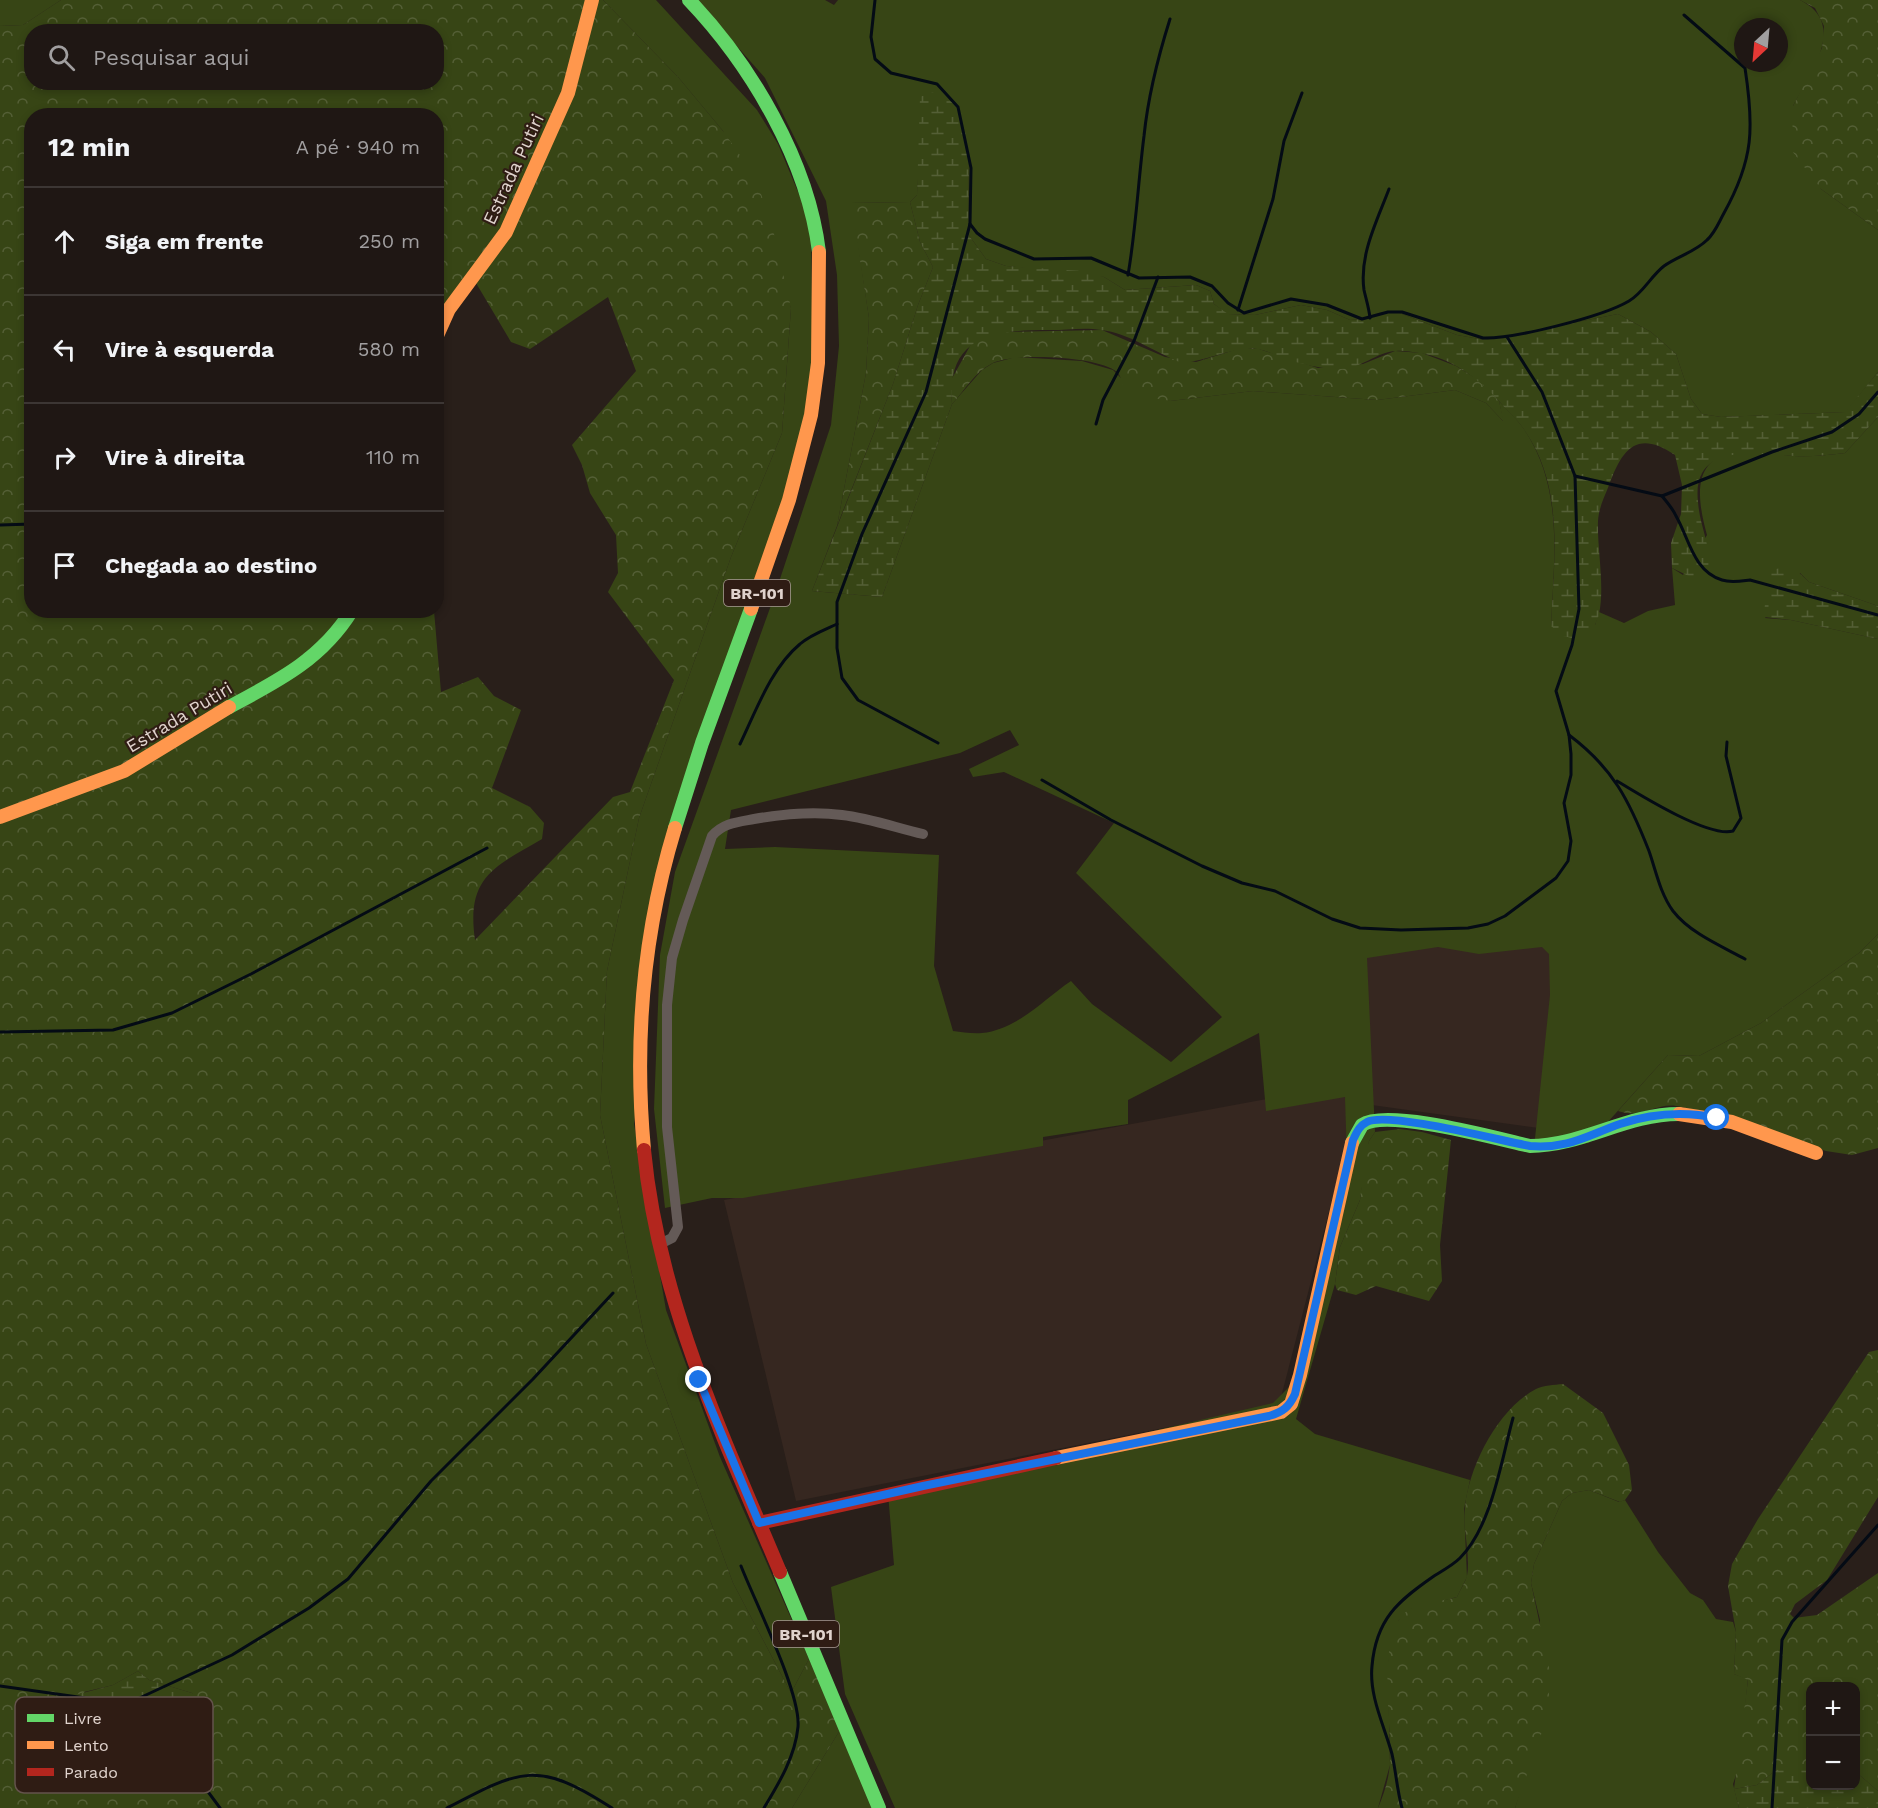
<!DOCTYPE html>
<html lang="pt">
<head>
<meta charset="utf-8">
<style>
	body { margin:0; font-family:"Work Sans",sans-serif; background:#2c2422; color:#f1f3f6 }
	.controls { position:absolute; right:18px; bottom:18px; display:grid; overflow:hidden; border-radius:12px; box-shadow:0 3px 9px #0003 }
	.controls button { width:54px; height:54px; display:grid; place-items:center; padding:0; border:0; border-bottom:2px solid #3c3634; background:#1f1714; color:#f1f3f6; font:30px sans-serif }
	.compass { position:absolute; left:1734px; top:18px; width:54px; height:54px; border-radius:50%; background:#1f1714; box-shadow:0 3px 9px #0003; rotate:206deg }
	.stop { position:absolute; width:18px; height:18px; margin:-14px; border:4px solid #1a73e8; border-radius:50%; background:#fff }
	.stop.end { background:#1a73e8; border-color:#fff; box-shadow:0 2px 6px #0008 }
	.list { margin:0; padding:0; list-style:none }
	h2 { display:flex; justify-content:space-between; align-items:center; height:78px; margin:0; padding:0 24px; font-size:26px }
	h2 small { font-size:20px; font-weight:400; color:#a19fa0 }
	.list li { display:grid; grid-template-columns:39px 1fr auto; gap:18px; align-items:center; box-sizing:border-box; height:108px; padding:0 24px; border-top:2px solid #3c3634 }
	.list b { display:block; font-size:22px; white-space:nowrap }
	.list em { font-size:20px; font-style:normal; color:#a19fa0 }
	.icon { flex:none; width:33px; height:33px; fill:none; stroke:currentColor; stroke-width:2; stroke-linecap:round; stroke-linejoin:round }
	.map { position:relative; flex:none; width:1878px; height:1808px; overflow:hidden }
	.search { position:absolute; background:#1f1714; box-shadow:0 3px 9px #0003; left:24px; top:24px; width:420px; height:66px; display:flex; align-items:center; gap:15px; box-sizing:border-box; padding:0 21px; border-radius:24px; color:#a19fa0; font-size:22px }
	.panel { position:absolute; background:#1f1714; box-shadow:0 3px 9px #0003; left:24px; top:108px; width:420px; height:510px; border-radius:24px }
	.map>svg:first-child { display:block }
</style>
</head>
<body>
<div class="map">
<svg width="1878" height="1808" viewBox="0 0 1878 1808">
	<defs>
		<pattern id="forest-crowns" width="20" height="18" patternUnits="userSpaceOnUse" patternTransform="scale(1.5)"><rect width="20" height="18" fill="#374515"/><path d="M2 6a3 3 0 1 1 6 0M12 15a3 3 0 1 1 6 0" fill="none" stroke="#545f36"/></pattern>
		<pattern id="wetland-marsh" width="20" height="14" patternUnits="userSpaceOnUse" patternTransform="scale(1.5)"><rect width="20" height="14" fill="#374515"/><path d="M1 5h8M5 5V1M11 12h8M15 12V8" fill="none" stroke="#545f36"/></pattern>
	</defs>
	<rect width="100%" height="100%" fill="#291f1a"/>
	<!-- industrial -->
	<polygon fill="#362720" points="1363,937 1597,944 1583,1134 1357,1103 1279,1405 796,1501 724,1200 1363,1081"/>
	<!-- green -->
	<g fill="#374515" fill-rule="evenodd">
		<polygon points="0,0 61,0 23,25 0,26"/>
		<polygon points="603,0 656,0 757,110 778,144 811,223 813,415 668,836 634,1124 666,1310 720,1457 809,1659 791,1693 733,1583 646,1344 600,1115 607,971 639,818 731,557 782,433 791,308 723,131 678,77"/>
		<path d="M 696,0 L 825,0 L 834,5 L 838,0 L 1800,0 C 1848,24 1811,72 1793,106 L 1821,189 L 1878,230 L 1878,372 L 1846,412 L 1721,417 L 1702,414 L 1691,399 L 1676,354 L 1651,332 L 1618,314 L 1485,340 L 1457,335 L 1394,311 L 1379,313 L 1366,319 L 1350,320 L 1327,310 L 1301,305 L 1255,315 L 1227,314 L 1214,304 L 1210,291 L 1196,285 L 1125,290 L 1104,277 L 1006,266 L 986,259 L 968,234 L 969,154 L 918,179 L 917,195 L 910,202 L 852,203 L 869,318 L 866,373 L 837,526 L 812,591 L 882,597 L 952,404 L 982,370 L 993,363 L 1016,357 L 1082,361 L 1113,370 L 1121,378 L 1170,401 L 1253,391 L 1377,400 L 1455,390 L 1486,403 L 1503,421 L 1499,401 C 1507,410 1517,419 1524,429 C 1564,489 1554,558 1551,626 L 1595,625 L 1599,612 L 1624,623 L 1648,611 L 1675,605 L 1672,568 L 1683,575 L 1707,535 C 1698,502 1689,456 1739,452 C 1757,451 1776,455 1794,456 C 1811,457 1828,455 1845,453 L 1878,417 L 1878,606 L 1809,582 L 1800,573 L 1765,618 L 1791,620 L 1878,639 L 1878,934 L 1859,953 L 1761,1023 L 1699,1056 L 1668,1055 L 1589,1143 L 1534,1148 L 1550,995 L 1549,954 L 1542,947 L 1479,954 L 1438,947 L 1367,958 L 1375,1132 L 1369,1141 L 1360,1200 L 1340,1247 L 1335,1284 L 1296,1419 L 1315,1434 L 1470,1480 L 1464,1509 L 1467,1577 L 1457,1597 L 1411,1609 L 1399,1620 L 1390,1649 L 1388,1668 L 1390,1765 L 1378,1808 L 895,1808 L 845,1694 L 831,1587 L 894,1565 L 888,1493 L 1273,1403 L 1293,1383 L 1347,1159 L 1345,1097 L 1266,1111 L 1259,1033 L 1128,1100 L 1128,1124 L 1043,1137 L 1043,1146 L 743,1198 L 712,1198 L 665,1208 L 654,1109 L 660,955 L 675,872 L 774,597 L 831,425 L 839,346 L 837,275 L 826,201 L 765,78 ZM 1743,27 L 1779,27 L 1779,63 L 1743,63 ZM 1010,730 L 1019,745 L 969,769 L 973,777 L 1004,772 L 1114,823 L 1076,873 L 1222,1017 L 1171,1062 L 1092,1004 L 1071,981 C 1043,1000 1018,1029 982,1033 C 973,1034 962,1032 953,1031 L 934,966 L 939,855 L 775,847 L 725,849 L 731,810 L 960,753 Z"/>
		<polygon points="1589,1490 1619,1502 1625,1500 1658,1552 1690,1593 1703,1600 1716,1619 1733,1622 1736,1632 1734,1674 1748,1679 1739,1766 1733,1784 1739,1808 1515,1808 1522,1785 1540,1620 1531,1583 1534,1564 1562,1501 1572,1493"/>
		<polygon points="840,1730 873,1808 792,1808"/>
	</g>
	<!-- forest -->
	<g fill="url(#forest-crowns)" fill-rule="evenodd">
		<path d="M 61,0 L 603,0 L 678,77 L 723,131 L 756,178 L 774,234 L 791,308 L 782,433 L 731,557 L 639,818 L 607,971 L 600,1115 L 646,1344 L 733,1583 L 791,1693 L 809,1659 L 840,1730 L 792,1808 L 0,1808 L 0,26 L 23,25 ZM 32,32 L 436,32 L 436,82 L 32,82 ZM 32,116 L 436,116 L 437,338 L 476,283 L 511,342 L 530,349 L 608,297 L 636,371 L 572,445 L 582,465 L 590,493 L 616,535 L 618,573 L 608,592 L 674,680 L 630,792 L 613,797 L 475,940 C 466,877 494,867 542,839 L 544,823 L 530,807 L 492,788 L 521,710 L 494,696 L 478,677 L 441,692 L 434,611 L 32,610 ZM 138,1671 L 149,1680 L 192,1693 C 210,1725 214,1732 198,1768 L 160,1767 C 145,1735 134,1733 103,1724 L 84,1692 L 113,1685 Z"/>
		<polygon points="1800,0 1878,0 1878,230 1821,189 1792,151 1793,106 1822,48 1824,26 1815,8"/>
		<polygon points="910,202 920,242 933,267 918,305 893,384 837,526 866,373 869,318 851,203"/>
		<path d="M 1102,330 L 1165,357 L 1196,362 L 1238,349 L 1259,349 L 1318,368 L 1363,364 L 1395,351 L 1422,353 L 1456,366 L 1482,382 L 1499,401 L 1504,422 L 1486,403 L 1455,390 L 1377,400 L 1253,391 L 1170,401 L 1125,393 C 1123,387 1122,377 1117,372 C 1098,356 1012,352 991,364 C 975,372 964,391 952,404 L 950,382 L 970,346 L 981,337 L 1000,332 Z"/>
		<path d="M 1878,934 L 1878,1148 L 1852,1155 L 1826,1151 C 1777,1136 1727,1116 1676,1106 C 1656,1103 1642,1119 1618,1111 L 1668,1055 L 1699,1056 L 1761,1023 L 1859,953 Z"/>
		<polygon points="1400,1129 1422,1132 1451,1140 1440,1245 1442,1281 1429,1301 1376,1286 1356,1295 1337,1290 1335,1284 1340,1247 1360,1200 1365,1155 1369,1141 1375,1132"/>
		<polygon points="1878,1350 1878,1497 1827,1580 1795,1604 1790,1614 1794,1618 1817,1615 1878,1573 1878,1791 1856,1772 1856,1686 1810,1686 1810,1770 1776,1770 1757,1785 1734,1789 1748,1680 1734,1674 1736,1632 1728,1586 1732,1564 1758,1519 1869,1352"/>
		<path d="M 1563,1384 L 1603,1413 L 1629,1465 L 1632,1490 L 1625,1500 L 1620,1502 L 1589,1490 L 1572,1493 L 1562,1501 L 1534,1564 L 1531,1583 L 1550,1672 L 1548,1715 L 1515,1808 L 1378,1808 C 1384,1794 1389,1779 1390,1763 C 1393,1728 1373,1626 1412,1608 C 1425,1602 1443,1601 1457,1597 C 1460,1590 1465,1583 1467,1576 C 1471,1554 1462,1529 1465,1507 C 1469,1466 1498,1409 1536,1389 C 1544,1385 1554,1385 1563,1384 Z"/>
	</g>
	<!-- wetland -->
	<g fill="url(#wetland-marsh)">
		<path d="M 932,92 L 952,102 L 962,114 L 969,154 L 968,234 L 986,259 L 1006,266 L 1083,271 L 1104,277 L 1125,290 L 1196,285 L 1210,291 L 1214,304 L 1228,314 L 1255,315 L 1301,305 L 1327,310 L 1350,320 L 1366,319 L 1379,313 L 1394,311 L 1457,335 L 1485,340 L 1618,314 L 1651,332 L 1676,354 L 1691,399 L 1702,414 L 1721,417 L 1845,412 L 1878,372 L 1878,417 L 1845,453 C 1828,455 1811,457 1794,456 C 1758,455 1691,440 1698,502 C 1700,529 1712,545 1708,573 L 1697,580 L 1672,568 L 1671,543 L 1681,514 L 1682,485 L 1675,455 C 1637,429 1622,449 1609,485 C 1604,498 1599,507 1598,521 C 1597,549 1605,586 1599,614 C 1596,625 1591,634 1581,640 L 1563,636 L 1551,626 C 1554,559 1565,486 1523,428 C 1516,418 1506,410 1499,401 C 1478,378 1450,357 1419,353 C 1411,352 1403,350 1396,351 C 1376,352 1361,369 1340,369 C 1320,369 1301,364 1283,358 C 1274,355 1266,350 1257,349 C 1231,347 1207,361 1182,363 C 1156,353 1129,333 1101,330 C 1085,327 1067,330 1050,330 C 996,330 946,334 952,404 L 882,597 L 812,591 L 893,384 L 918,305 L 933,267 L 920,242 L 910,202 L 917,195 L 920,97 Z"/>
		<polygon points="1784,566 1795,569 1809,582 1878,606 1878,639 1791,620 1764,617 1767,576 1771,571"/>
		<polygon points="138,1671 149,1680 192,1693 208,1709 206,1751 193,1774 180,1774 159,1766 150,1746 136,1734 72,1715 70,1703 75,1695 113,1685"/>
		<polygon points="1791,1769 1810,1770 1810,1786 1856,1786 1856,1772 1878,1791 1878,1808 1739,1808 1734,1789 1757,1785 1776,1770"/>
	</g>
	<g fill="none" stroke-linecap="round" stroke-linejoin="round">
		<!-- stream -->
		<g stroke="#040b15" stroke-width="3">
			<polyline points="875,0 871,37 875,59 891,73 937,84 958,107 971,168 970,224 926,392 862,534 837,602 837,648 842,678 858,700 938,743"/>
			<path d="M 970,224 L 977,233 L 985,239 L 1034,259 L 1091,258 L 1139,278 L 1190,277 L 1212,286 L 1228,303 L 1244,313 L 1291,299 L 1327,305 L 1362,319 L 1388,312 L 1402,312 L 1483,338 C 1513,339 1602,317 1629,301 C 1643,293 1651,276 1664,266 C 1678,256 1695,252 1707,240 C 1715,233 1719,222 1724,213 C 1754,159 1754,127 1745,68 L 1684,15"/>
			<path d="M 1128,275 C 1136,229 1138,183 1144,136 C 1148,97 1158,57 1170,19"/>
			<polyline points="1238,310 1273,199 1284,141 1302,93"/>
			<path d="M 1370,318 C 1369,308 1366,299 1364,290 C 1359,255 1377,221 1389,189"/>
			<polyline points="1096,424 1103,400 1134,341 1158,277"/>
			<polyline points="1575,476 1662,496 1772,452 1832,432 1859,414 1878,392"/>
			<path d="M 1662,496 C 1667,502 1673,509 1676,516 C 1689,538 1693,571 1722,580 C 1731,583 1741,581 1750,580 L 1878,615"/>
			<polyline points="0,525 32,524"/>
			<path d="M 1569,735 C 1613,768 1629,800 1649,851 C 1656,871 1660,893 1673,911 C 1690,933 1721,946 1745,959"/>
			<path d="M 740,744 C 756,711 771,668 800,644 C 810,635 824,630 837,624"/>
			<polyline points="1042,780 1111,820 1202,866 1242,883 1275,891 1332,919 1360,928 1401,930 1468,928 1488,924 1505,916 1556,878 1568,861 1571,841 1564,803 1571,775 1571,754 1569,735 1556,691 1572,645 1579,609 1575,476 1542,392 1507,337"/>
			<path d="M 1617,781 C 1640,795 1709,838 1733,831 L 1741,818 L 1726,756 L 1727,742"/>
			<polyline points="0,1032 113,1030 172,1013 251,974 487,848"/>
			<path d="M 741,1566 C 755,1602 801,1693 798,1727 C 795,1757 779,1783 764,1808"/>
			<polyline points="0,1686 85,1698 133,1701 232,1655 309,1608 348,1579 431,1481 533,1379 613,1293"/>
			<polyline points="133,1701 175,1747 220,1808"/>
			<path d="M 447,1808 C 521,1769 538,1760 612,1808"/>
			<path d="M 1402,1808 C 1397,1790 1396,1772 1392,1754 C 1384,1725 1369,1696 1372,1666 C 1376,1619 1398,1601 1434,1576 C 1442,1571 1453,1565 1460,1558 C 1492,1526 1501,1461 1513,1418"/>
			<polyline points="1772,1808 1782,1640 1792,1622 1878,1525"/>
		</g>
		<!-- street -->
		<path stroke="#645a57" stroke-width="10" d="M 660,1244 L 672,1238 L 678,1227 L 667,1127 L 667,1005 L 672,958 L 683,920 L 712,836 C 723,823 738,822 754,819 C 784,814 812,811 842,815 C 869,818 897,828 923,834"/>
		<!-- fast -->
		<g stroke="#63d668" stroke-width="14">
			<path d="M 689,0 C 751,65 808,161 819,252"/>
			<path d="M 229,707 C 278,681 322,659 352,610"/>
			<polyline points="675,828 702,743 751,609"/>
			<path d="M 1352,1143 L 1362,1125 C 1387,1108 1498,1139 1530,1146 C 1582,1146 1626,1114 1679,1114"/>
			<polyline points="780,1572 879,1808"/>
		</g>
		<!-- slow -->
		<g stroke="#ff974d" stroke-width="14">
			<polyline points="436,338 449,309 506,232 568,93 592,0"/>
			<polyline points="751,609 789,500 811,415 818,363 819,252"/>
			<polyline points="0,817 124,771 229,707"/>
			<polyline points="1679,1114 1732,1122 1816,1153"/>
			<path d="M 644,1150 C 634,1041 643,933 675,828"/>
			<polyline points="1056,1458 1281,1412 1291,1404 1300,1375 1352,1143"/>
		</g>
		<!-- jam -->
		<g stroke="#b3261e" stroke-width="14">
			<path d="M 644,1150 C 658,1299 723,1436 780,1572"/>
			<polyline points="759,1523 1056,1458"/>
		</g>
	</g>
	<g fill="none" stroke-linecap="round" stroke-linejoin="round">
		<!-- route -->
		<path stroke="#1a73e8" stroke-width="8" d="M 699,1380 L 759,1523 L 923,1486 L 1269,1416 C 1283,1412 1289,1407 1295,1394 L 1353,1140 C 1357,1132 1359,1126 1367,1122 C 1387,1111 1502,1141 1530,1146 C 1568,1149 1586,1136 1620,1124 C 1653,1113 1684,1111 1717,1118"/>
	</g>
	<g text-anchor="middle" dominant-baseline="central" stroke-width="4.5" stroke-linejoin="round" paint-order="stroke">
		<!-- shield labels -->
		<g fill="#2f1c14" stroke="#ab9c96" stroke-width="1.5">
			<rect x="724" y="580" width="66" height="26" rx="4.5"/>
			<rect x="773" y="1621" width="66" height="26" rx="4.5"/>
		</g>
		<g font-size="16" font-weight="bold" fill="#e0d3cd">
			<text x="757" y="593">BR-101</text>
			<text x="806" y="1634">BR-101</text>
		</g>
		<!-- street labels -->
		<g font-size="18" fill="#e0d3cd" stroke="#2f1c14">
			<text transform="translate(513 169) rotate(-65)">Estrada Putiri</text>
			<text transform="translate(179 717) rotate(-31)">Estrada Putiri</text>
		</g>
	</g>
	<!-- legend -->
	<rect x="15" y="1697" width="198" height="96" rx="9" fill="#2f1c14" stroke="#64534c" stroke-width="1.5"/>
	<rect x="27" y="1714" width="27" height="8" fill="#63d668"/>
	<rect x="27" y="1741" width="27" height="8" fill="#ff974d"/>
	<rect x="27" y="1768" width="27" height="8" fill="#b3261e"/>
	<g font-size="16" fill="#e0d3cd">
		<text x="64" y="1724">Livre</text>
		<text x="64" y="1751">Lento</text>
		<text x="64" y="1778">Parado</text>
	</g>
</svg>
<div class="controls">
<button>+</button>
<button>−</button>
</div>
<svg class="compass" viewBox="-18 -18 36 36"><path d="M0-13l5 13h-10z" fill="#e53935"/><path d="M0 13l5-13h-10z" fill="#a19fa0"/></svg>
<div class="stop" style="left:1717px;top:1118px"></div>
<div class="stop end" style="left:699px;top:1380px"></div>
<div class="search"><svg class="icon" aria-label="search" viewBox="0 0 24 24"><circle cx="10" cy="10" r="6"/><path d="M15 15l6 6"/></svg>Pesquisar aqui</div>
<section class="panel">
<h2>12 min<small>A pé · 940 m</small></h2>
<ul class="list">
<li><svg class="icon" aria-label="ahead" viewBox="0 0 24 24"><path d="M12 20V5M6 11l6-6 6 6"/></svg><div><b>Siga em frente</b></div><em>250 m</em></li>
<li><svg class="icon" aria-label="left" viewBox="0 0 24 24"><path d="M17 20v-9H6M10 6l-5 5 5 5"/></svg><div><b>Vire à esquerda</b></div><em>580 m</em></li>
<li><svg class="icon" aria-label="right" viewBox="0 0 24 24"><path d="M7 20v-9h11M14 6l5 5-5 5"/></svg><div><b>Vire à direita</b></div><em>110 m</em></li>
<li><svg class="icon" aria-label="arrive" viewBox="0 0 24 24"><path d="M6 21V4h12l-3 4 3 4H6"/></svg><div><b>Chegada ao destino</b></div></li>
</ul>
</section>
</div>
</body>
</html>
